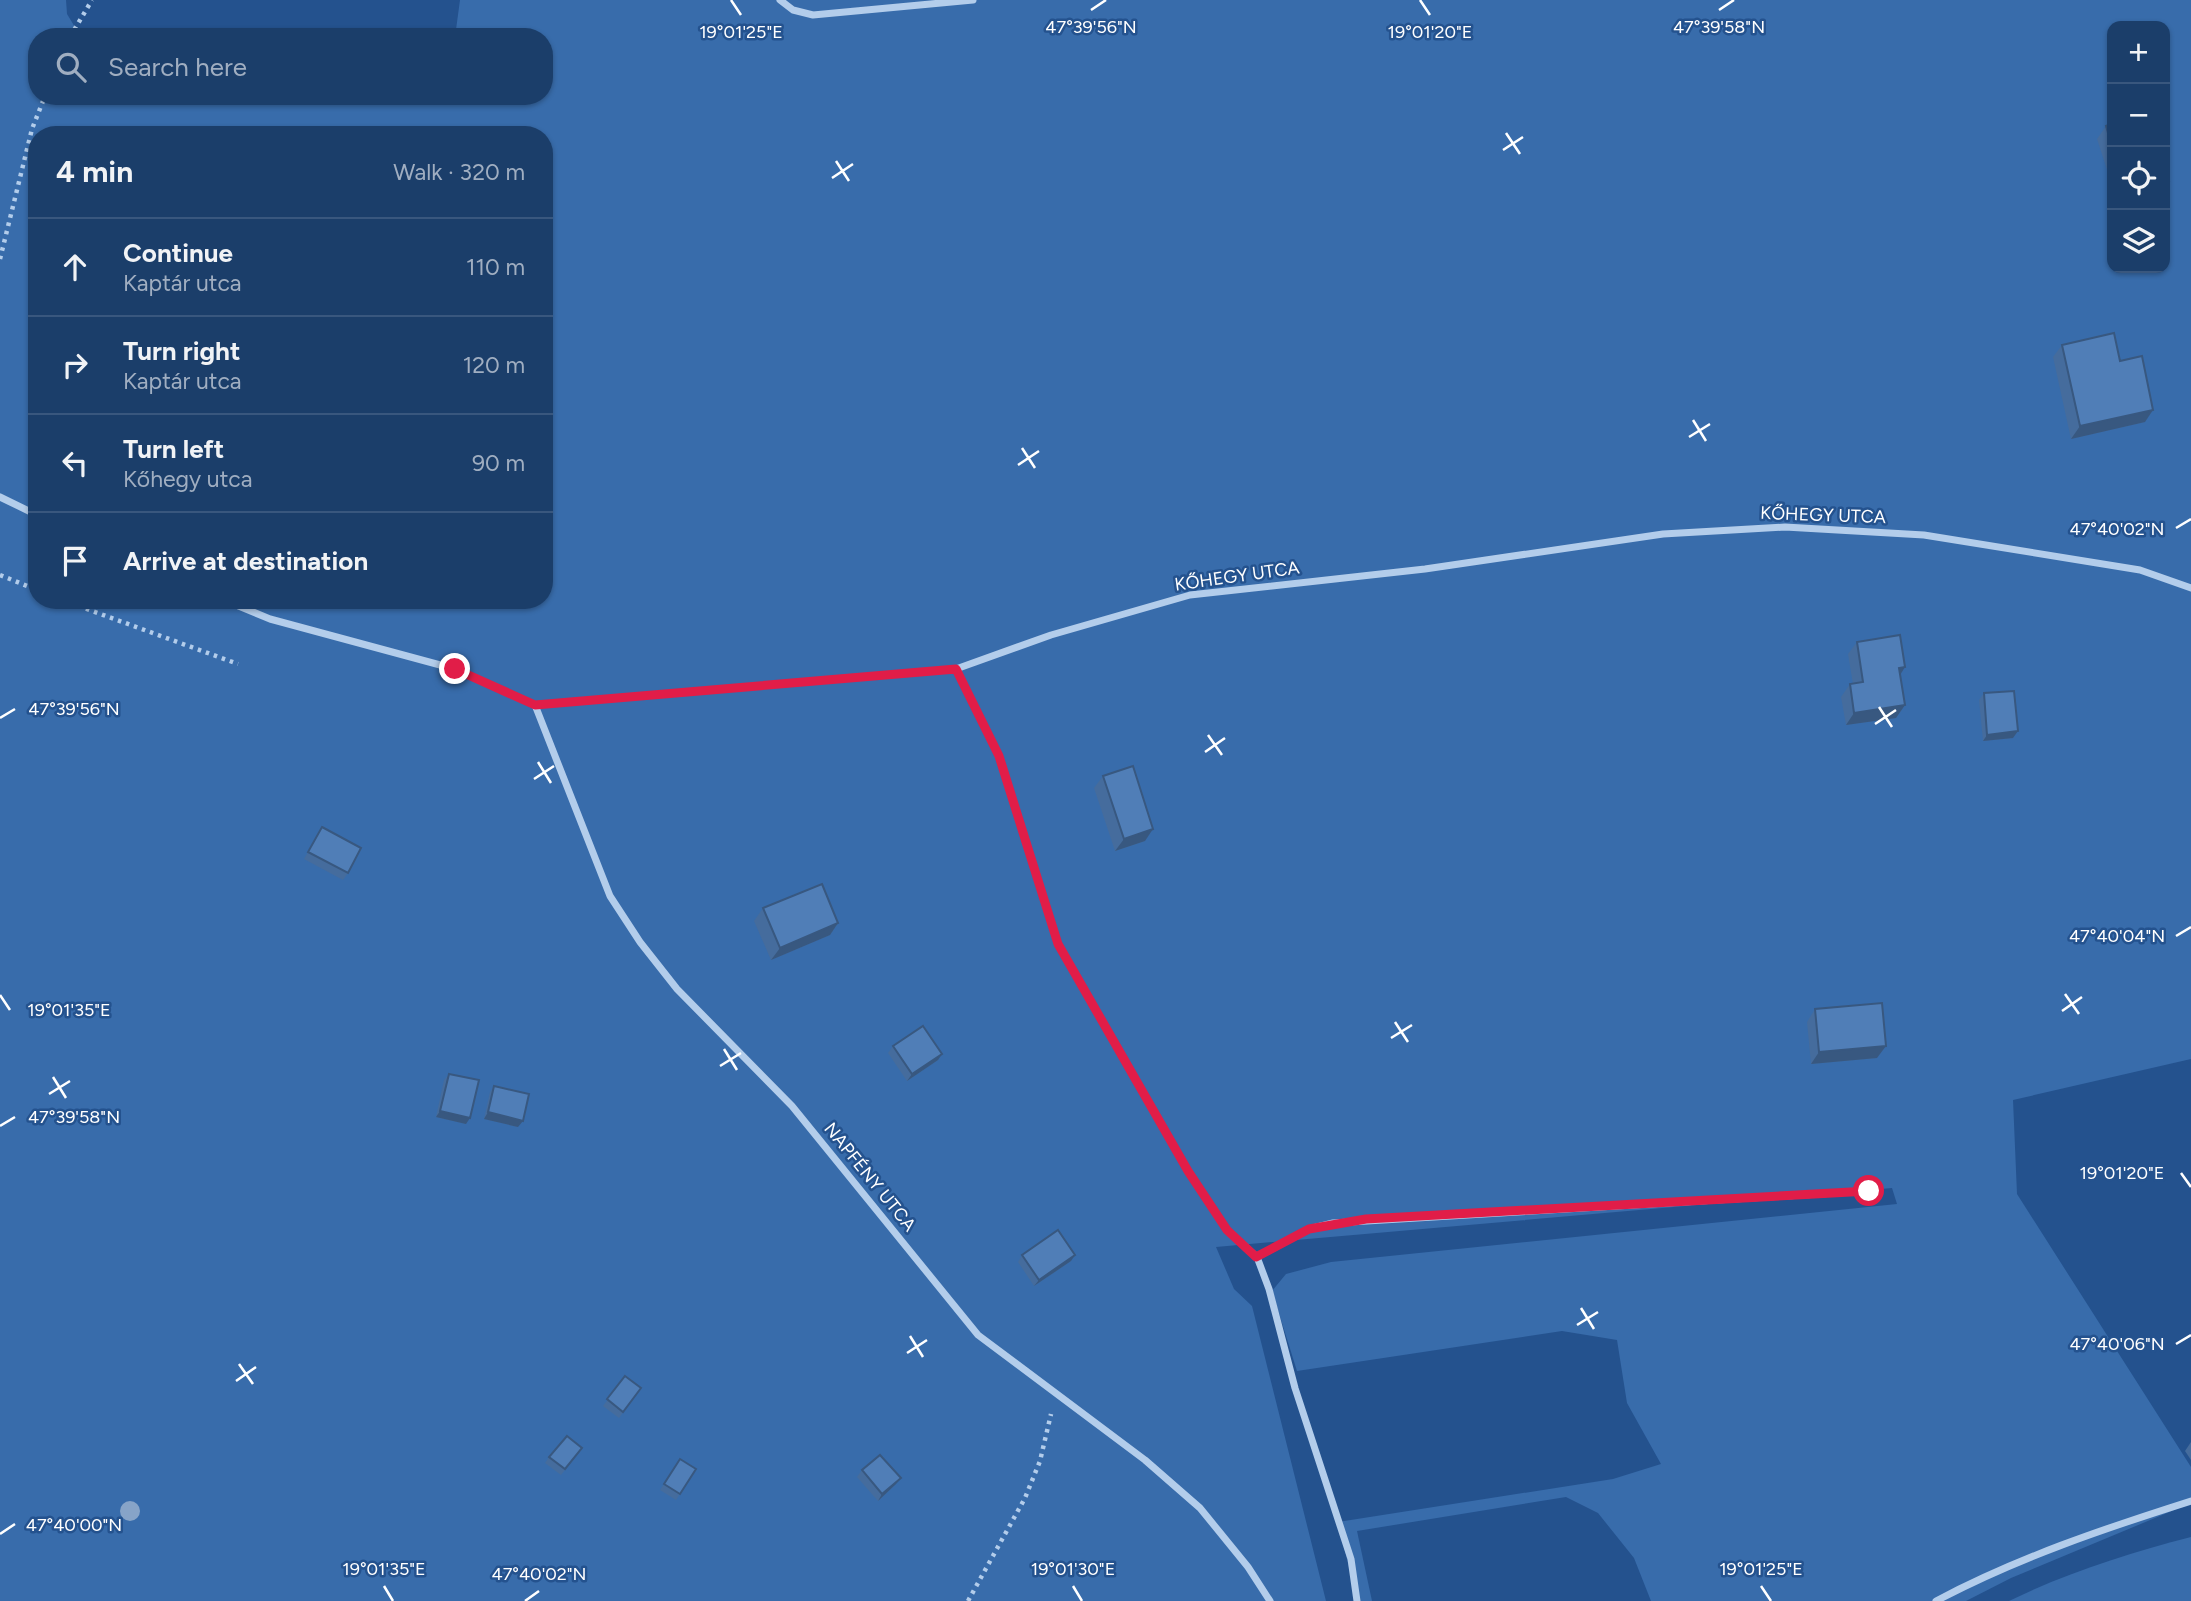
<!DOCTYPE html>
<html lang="en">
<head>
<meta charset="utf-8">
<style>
	body { margin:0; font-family:Figtree,sans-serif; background:#244570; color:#f1f3f6 }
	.controls { position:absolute; right:21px; top:21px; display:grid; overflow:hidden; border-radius:14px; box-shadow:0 2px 5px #0004 }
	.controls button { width:63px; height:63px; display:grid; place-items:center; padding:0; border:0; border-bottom:2px solid #39577e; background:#1b3e6a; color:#f1f3f6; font:35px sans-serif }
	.stop { position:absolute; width:21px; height:21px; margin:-16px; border:5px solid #e11d48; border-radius:50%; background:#fff }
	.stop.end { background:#e11d48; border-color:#fff; box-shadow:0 2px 7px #0008 }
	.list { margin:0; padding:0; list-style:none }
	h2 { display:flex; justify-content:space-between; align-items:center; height:91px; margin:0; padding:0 28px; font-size:30px }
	h2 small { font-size:23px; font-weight:400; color:#a0aec1 }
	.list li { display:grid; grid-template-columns:46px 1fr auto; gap:21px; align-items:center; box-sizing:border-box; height:98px; padding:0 28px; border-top:2px solid #39577e }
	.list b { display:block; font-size:26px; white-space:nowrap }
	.list p { margin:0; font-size:23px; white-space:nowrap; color:#a0aec1 }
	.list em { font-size:23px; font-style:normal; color:#a0aec1 }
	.icon { flex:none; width:38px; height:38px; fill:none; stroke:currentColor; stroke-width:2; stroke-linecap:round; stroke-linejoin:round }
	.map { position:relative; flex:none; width:2191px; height:1601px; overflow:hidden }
	.search { position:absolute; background:#1b3e6a; box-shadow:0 2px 5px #0004; left:28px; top:28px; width:525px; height:77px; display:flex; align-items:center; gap:18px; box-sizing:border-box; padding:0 24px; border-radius:28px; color:#a0aec1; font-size:26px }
	.panel { position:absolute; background:#1b3e6a; box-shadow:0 2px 5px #0004; left:28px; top:126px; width:525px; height:483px; border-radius:28px }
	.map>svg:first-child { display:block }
</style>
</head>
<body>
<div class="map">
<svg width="2191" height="1601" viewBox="0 0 2191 1601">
	<rect width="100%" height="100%" fill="#24528e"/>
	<!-- green -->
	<g fill="#386cab" fill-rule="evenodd">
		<path d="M 0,0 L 66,0 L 67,14 L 81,37 L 37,37 L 37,96 L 544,96 L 544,37 L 455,37 L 460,0 L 2191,0 L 2191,1059 L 2013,1100 L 2017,1194 L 2191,1467 L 2191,1503 L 2011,1578 L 1966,1601 L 1651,1601 L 1634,1558 L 1598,1513 L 1566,1497 L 1357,1531 L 1372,1601 L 1357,1601 L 1338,1522 L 1613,1479 L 1661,1464 L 1627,1403 L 1617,1340 L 1562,1331 L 1297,1371 L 1272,1291 L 1286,1274 L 1331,1262 L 1897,1204 L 1892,1188 L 1216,1247 L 1234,1289 L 1252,1306 L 1326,1601 L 0,1601 ZM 2112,26 L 2165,26 L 2165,268 L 2112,268 ZM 37,135 L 544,135 L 544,600 L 37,600 Z"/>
		<path d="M 2191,1537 L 2191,1601 L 2009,1601 C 2066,1573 2129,1553 2191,1537 Z"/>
	</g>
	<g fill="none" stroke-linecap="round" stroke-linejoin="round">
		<!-- path -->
		<g stroke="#b3cdeb" stroke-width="4.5" stroke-dasharray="3.5 5" stroke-linecap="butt">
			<polyline points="70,37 92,0"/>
			<polyline points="0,259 32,129 45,96"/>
			<polyline points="0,575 37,590"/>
			<polyline points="62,600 238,664"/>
			<polyline points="968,1601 1025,1498 1040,1461 1051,1414"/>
		</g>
		<!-- street -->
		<g stroke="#b3cdeb" stroke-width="7">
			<polyline points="780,0 793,10 813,15 973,0"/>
			<polyline points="0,497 37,515"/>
			<polyline points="224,600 270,619 455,669 535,705 956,669 1051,635 1190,595 1425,569 1663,534 1785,527 1924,535 2140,570 2191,588"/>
			<polyline points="956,669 999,756 1058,944 1188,1171 1227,1230 1257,1257 1269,1289 1295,1388 1351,1559 1357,1601"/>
			<polyline points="535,705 610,896 640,942 677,989 792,1106 978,1335 1145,1460 1200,1508 1248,1567 1270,1601"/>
			<polyline points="1257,1257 1309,1229 1333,1223 1869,1191"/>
			<path d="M 1936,1601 C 2017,1558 2103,1529 2191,1501"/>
		</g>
	</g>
	<!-- trees -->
	<circle fill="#87a4c8" cx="130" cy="1511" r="10"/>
	<!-- wall -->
	<g fill="#456c9d">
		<polygon points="2112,124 2112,185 2097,139 2106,126"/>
		<polygon points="2062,345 2120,361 2145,422 2071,439 2053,357"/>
		<polygon points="1857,642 1900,675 1905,705 1896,718 1846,725 1841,697 1850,684 1853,684 1848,654"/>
		<polygon points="1984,693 2013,738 1983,741 1979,700"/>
		<polygon points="1103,776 1145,841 1115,851 1094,788"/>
		<polygon points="322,827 348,873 343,880 304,859"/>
		<polygon points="763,908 838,923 830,935 771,960 754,921"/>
		<polygon points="1815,1009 1877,1058 1811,1064 1807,1022"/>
		<polygon points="893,1046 938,1060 907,1081 888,1053"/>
		<polygon points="449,1074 466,1124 436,1117 444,1080"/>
		<polygon points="494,1086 518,1127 484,1119 490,1092"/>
		<polygon points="1022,1255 1071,1261 1034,1286 1018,1262"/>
		<polygon points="625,1376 641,1388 619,1418 603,1406"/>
		<polygon points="2191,1442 2191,1460 2185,1451"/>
		<polygon points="582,1448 561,1475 545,1463 549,1457"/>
		<polygon points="680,1459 696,1469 676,1500 660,1490"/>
		<polygon points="862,1470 896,1484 878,1501 857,1477"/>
	</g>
	<!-- shaded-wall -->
	<g fill="#385880">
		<polygon points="2153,410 2145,422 2071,439 2080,426"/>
		<polygon points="1905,667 1897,680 1899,668"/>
		<polygon points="1905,705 1896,718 1846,725 1854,713"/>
		<polygon points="2018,731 2013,738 1983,741 1987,735"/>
		<polygon points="1153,829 1145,841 1115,851 1124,839"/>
		<polygon points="838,923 830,935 771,960 780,948"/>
		<polygon points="1886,1046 1877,1058 1811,1064 1819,1052"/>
		<polygon points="942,1054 938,1060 907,1081 912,1074"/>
		<polygon points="440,1111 470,1118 466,1124 436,1117"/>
		<polygon points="488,1112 523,1121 518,1127 484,1119"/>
		<polygon points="1075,1255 1071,1261 1034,1286 1039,1280"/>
		<polygon points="901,1478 896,1484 878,1501 882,1494"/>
	</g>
	<!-- building -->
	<g fill="#507eb7" stroke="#385880" stroke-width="2">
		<polygon points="2112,124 2112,147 2106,126"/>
		<polygon points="2165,168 2169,181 2165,183"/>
		<polygon points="2114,333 2120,361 2142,356 2153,410 2080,426 2062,345"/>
		<polygon points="1900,635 1905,667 1899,668 1905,705 1854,713 1850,684 1863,682 1857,642"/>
		<polygon points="2014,691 2018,731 1987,735 1984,693"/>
		<polygon points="1133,766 1153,829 1124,839 1103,776"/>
		<polygon points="322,827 361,848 348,873 308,852"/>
		<polygon points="822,884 838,923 780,948 763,908"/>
		<polygon points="1882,1003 1886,1046 1819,1052 1815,1009"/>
		<polygon points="923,1026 942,1054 912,1074 893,1046"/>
		<polygon points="449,1074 479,1080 470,1118 440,1111"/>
		<polygon points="494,1086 529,1094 523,1121 488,1112"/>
		<polygon points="1058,1230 1075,1255 1039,1280 1022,1255"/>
		<polygon points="625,1376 641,1388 623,1412 607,1399"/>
		<polygon points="567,1436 582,1448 565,1469 549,1457"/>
		<polygon points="880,1455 901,1478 882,1494 862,1470"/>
		<polygon points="680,1459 696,1469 680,1494 664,1484"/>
	</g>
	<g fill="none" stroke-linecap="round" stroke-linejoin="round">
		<!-- route -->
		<polyline stroke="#e11d48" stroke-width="9" points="455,669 535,705 956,669 999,756 1058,944 1188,1171 1227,1230 1256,1257 1309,1229 1366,1219 1869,1191"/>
	</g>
	<!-- ticks -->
	<path fill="none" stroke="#fff" stroke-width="2.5" d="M 731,0 L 741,15M 1420,0 L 1430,15M 1091,10 L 1106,0M 1719,10 L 1734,0M 1506,133 L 1520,154M 1503,150 L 1523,137M 836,161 L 849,181M 832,178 L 853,164M 1693,420 L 1706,441M 1689,437 L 1710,424M 1022,448 L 1035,468M 1018,465 L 1039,451M 2176,528 L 2191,519M 1879,707 L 1892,727M 0,718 L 15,709M 1875,724 L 1896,710M 1208,735 L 1222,755M 1205,752 L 1225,738M 538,762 L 551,783M 534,779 L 554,766M 2176,936 L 2191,927M 2065,994 L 2079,1014M 0,995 L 10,1010M 2062,1011 L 2082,997M 1395,1022 L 1408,1042M 1391,1038 L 1412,1025M 724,1049 L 737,1070M 720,1066 L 741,1053M 53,1077 L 66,1098M 49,1094 L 70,1081M 0,1126 L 15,1117M 2181,1173 L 2191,1187M 1581,1308 L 1594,1329M 1577,1325 L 1598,1312M 910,1336 L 923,1357M 2176,1344 L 2191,1335M 907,1353 L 927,1340M 239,1364 L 253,1384M 236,1381 L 256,1367M 0,1534 L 15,1524M 384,1586 L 393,1601M 1073,1586 L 1082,1601M 1761,1586 L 1771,1601M 525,1601 L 539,1591"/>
	<g text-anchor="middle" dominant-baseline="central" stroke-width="5" stroke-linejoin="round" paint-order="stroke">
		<!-- street labels -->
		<g font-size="18" fill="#fff" stroke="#24528e">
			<text transform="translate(1823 515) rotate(2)">KŐHEGY UTCA</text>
			<text transform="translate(1237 576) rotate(-8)">KŐHEGY UTCA</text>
			<text transform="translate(870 1177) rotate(51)">NAPFÉNY UTCA</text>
		</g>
	</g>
	<g font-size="18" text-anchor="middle" fill="#fff" stroke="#24528e" stroke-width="5" stroke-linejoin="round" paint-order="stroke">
		<text x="1091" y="33">47°39'56"N</text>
		<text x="1719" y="33">47°39'58"N</text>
		<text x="741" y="38">19°01'25"E</text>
		<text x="1430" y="38">19°01'20"E</text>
		<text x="2117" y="535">47°40'02"N</text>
		<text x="74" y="715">47°39'56"N</text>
		<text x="2117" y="942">47°40'04"N</text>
		<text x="69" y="1016">19°01'35"E</text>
		<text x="74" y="1123">47°39'58"N</text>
		<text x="2122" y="1179">19°01'20"E</text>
		<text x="2117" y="1350">47°40'06"N</text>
		<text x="74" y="1531">47°40'00"N</text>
		<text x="384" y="1575">19°01'35"E</text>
		<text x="1073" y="1575">19°01'30"E</text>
		<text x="1761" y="1575">19°01'25"E</text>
		<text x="539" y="1580">47°40'02"N</text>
	</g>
</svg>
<div class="controls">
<button>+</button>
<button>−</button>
<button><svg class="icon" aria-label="locate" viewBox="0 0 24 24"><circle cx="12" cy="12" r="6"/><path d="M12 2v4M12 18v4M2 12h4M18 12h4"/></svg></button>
<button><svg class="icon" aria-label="layers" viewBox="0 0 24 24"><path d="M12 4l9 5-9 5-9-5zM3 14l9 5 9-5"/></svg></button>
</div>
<div class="stop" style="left:1869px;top:1191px"></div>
<div class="stop end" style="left:455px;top:669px"></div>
<div class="search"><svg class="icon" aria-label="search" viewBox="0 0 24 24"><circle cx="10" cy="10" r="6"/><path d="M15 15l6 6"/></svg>Search here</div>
<section class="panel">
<h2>4 min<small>Walk · 320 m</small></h2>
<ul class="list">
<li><svg class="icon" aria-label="ahead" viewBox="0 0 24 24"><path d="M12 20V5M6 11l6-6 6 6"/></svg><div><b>Continue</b><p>Kaptár utca</p></div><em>110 m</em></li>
<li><svg class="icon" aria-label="right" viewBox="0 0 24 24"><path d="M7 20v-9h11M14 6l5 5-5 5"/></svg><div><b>Turn right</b><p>Kaptár utca</p></div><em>120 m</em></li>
<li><svg class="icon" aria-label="left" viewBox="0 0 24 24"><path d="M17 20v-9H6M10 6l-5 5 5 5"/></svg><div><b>Turn left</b><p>Kőhegy utca</p></div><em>90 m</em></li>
<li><svg class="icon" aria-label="arrive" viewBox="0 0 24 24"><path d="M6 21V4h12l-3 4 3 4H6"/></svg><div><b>Arrive at destination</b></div></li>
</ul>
</section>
</div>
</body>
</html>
